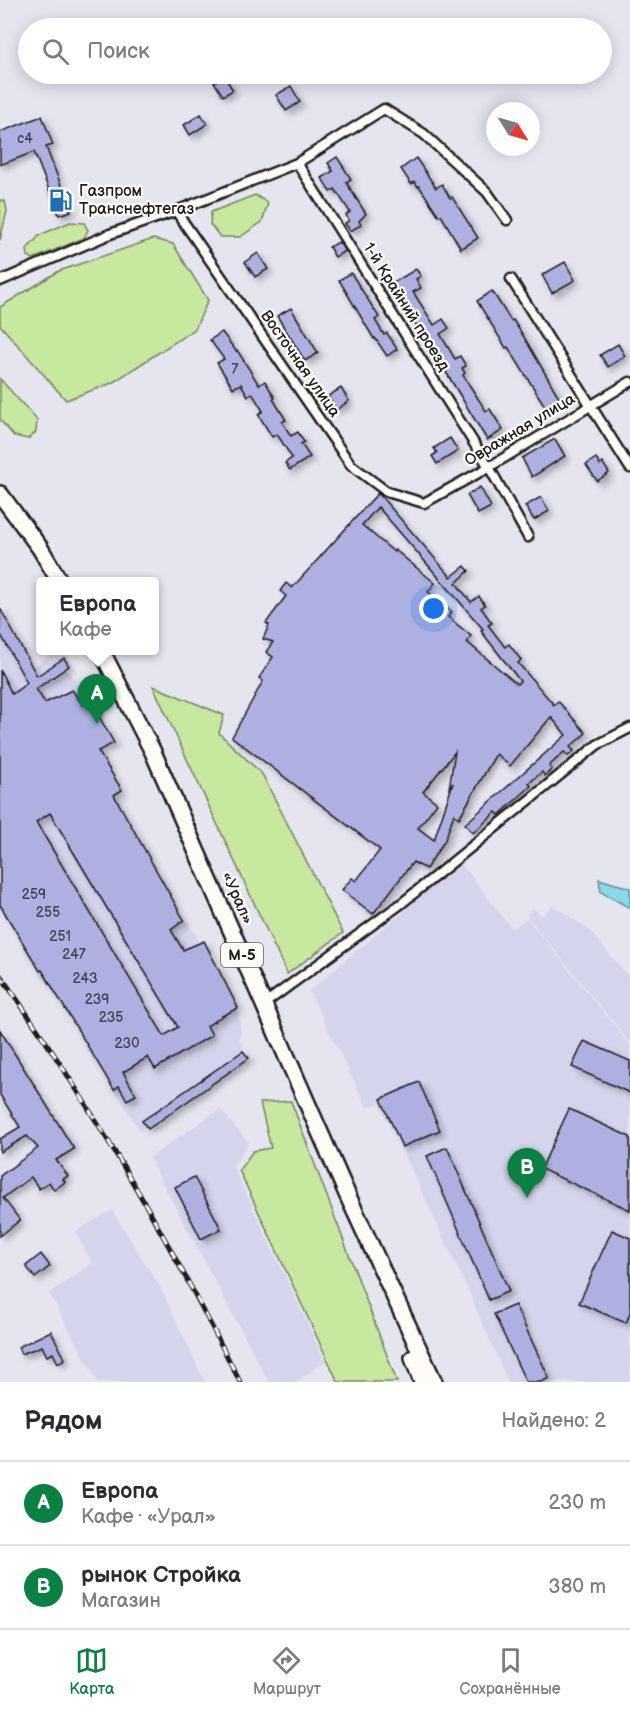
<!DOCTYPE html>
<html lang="ru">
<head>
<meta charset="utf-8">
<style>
	body { margin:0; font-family:"Balsamiq Sans",sans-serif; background:#f2f2f3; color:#2b2b33 }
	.compass { position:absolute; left:486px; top:102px; width:54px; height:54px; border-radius:50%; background:#fff; box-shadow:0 3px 15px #0003; rotate:127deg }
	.you { position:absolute; left:434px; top:609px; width:21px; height:21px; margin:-15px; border:4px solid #fff; border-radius:50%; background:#1a73e8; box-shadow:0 0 0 9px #1a73e833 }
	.badge { display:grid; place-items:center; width:39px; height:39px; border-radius:50%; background:#0b8043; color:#fff; font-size:20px; font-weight:700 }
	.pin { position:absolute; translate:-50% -50px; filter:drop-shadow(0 2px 3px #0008) }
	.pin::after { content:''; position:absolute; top:32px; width:21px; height:18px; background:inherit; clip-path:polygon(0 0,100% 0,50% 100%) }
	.popup { position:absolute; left:36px; top:577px; width:123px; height:78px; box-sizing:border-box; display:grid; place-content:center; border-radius:6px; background:#fff; filter:drop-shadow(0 2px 4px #0005); font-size:20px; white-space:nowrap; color:#7c7c81 }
	.popup b { font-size:22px; color:#2b2b33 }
	.popup::after { content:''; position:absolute; left:50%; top:100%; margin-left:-12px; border:12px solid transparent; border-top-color:#fff }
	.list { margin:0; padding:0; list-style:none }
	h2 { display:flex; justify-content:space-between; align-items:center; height:78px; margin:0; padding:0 24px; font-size:26px }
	h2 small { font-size:20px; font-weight:400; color:#7c7c81 }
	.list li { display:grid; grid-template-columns:39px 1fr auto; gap:18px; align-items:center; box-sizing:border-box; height:84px; padding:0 24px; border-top:2px solid #e1e1e2 }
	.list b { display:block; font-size:22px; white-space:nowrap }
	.list p { margin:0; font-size:20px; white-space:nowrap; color:#7c7c81 }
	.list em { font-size:20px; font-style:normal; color:#7c7c81 }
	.icon { flex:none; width:33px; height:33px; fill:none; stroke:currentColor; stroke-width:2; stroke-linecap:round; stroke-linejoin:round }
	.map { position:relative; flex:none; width:630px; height:1382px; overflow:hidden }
	.search { position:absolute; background:#fff; box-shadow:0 3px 15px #0003; left:18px; right:18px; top:18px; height:66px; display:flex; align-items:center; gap:15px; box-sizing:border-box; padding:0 21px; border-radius:33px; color:#7c7c81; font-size:22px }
	.sheet { height:246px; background:#fff }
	nav { display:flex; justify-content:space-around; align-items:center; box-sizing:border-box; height:84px; border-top:2px solid #e1e1e2; background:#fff; font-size:16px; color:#7c7c81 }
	nav a { display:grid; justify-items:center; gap:3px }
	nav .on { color:#0b8043 }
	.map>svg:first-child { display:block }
</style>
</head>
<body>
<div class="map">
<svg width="630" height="1382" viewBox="0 0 630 1382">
	<defs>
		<filter id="shadow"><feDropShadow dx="4" dy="4" stdDeviation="3" flood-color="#0004"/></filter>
	</defs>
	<rect width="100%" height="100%" fill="#e5e5f0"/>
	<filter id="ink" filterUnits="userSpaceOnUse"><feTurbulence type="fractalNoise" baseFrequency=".0167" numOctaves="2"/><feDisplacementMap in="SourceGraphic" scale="12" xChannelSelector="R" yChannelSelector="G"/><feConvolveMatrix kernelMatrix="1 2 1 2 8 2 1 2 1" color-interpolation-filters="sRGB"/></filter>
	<g filter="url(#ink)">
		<!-- built -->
		<g fill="#d4d5ec">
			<polygon points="0,608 32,667 57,651 65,651 67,654 73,664 66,669 87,697 74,711 122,790 114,795 238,1008 241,1032 239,1038 247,1055 140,1131 0,908"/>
			<polygon points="461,863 512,929 527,918 630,1045 630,1382 508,1382 467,1288 380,1103 367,1108 309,991"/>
			<polygon points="553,905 588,929 630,978 630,1043 526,915 533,908 542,916"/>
			<polygon points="220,1109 249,1143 233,1166 325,1361 296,1382 269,1382 149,1158"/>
			<polygon points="112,1210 160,1287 205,1382 98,1382 49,1293 92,1263 75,1232"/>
		</g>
		<!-- green -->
		<g fill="#c8e79f" stroke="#72825e" stroke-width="1.5">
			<polygon points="255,195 268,203 262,222 240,237 220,237 210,224 211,212"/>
			<polygon points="0,200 5,201 7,211 0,240"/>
			<polygon points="70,222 84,223 88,230 84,238 33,259 28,256 27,249 40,235"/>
			<polygon points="153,239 173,244 208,300 195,329 112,383 66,400 0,325 0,307 59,271"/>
			<polygon points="0,379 37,420 36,432 28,439 14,436 0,420"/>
			<polygon points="153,686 224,715 219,733 262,774 343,933 287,974"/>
			<polygon points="291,1101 397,1382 338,1382 239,1170 253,1151 271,1148 260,1103"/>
		</g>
		<!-- water -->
		<polygon fill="#8ad8e8" stroke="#5e8d96" stroke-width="1.5" points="599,879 630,888 630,908 601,892"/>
		<!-- building -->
		<g fill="#adb0e1" stroke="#1c1c1c" stroke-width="1.5" fill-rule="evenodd" filter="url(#shadow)">
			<polygon points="224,76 233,90 223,96 214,82"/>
			<polygon points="291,86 300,102 286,111 276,95"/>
			<polygon points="201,114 207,124 190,135 184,125"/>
			<polygon points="42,116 53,145 46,147 71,211 59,215 34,152 0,165 0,132"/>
			<polygon points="337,157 351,179 346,182 366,214 359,221 361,225 350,231 345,223 349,221 346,215 350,212 335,189 330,192 322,178 333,171 328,163"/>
			<polygon points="416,158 436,188 442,184 450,198 452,197 478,238 461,249 441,215 439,216 419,186 418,187 415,182 411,184 401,169"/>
			<polygon points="339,242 345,251 335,257 329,247"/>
			<polygon points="258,253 268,269 255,277 245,262"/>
			<polygon points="565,262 575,280 552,293 542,275"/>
			<polygon points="416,269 421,276 416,279 421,288 413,292 434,325 443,319 449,328 440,334 455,359 460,356 466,366 462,368 465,373 463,375 486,411 490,409 503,430 487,440 443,367 444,366 420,327 418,328 408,311 409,310 393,283"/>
			<polygon points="351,273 379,317 375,320 384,335 387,333 397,349 387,356 375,338 374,339 339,280"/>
			<polygon points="492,291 511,321 513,320 524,337 560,399 546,408 508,347 506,348 477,301"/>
			<polygon points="291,308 318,353 305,361 277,316"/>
			<polygon points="222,332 236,351 237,350 259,385 265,381 275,398 273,399 286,420 282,422 291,436 298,432 304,442 301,444 310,457 290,470 285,463 292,458 277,434 272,437 258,414 263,411 252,393 248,396 241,384 233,388 217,363 224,359 210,340"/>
			<polygon points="618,344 625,356 608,367 600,355"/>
			<polygon points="341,388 349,401 336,410 328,396"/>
			<polygon points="450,438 458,451 437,464 432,456 437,453 434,448"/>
			<polygon points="555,439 565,456 532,477 522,458"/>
			<polygon points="596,458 600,465 603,463 609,473 597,481 586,465"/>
			<polygon points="480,487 491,507 478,514 467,495"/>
			<path d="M 378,493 L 451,577 L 465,566 L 469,571 L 456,583 L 471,602 L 479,596 L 485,605 L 481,608 L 492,623 L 488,625 L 505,647 L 509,644 L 521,660 L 518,663 L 554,705 L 558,701 L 586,733 L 570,747 L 574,751 L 568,756 L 564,752 L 549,766 L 552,769 L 545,776 L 542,772 L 529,783 L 531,786 L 499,815 L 496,812 L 473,833 L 465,824 L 566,735 L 551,717 L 510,766 L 496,754 L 459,818 L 454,814 L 445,840 L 426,869 L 413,862 L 373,914 L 342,890 L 352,878 L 356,881 L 380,850 L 232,737 L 263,681 L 259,678 L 273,657 L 266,652 L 273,642 L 263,639 L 269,625 L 266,623 L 286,596 L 280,591 L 286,583 L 292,588 ZM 378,507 L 483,629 L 481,631 L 520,681 L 517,684 L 467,642 L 471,636 L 448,617 L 452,612 L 428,592 L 435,583 L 395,550 L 394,552 L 362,525 ZM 455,752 L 449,788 L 453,783 L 434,840 L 418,828 L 437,803 L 423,792 Z"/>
			<polygon points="541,497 549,511 534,520 525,506"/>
			<path d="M 0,608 L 37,676 L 64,658 L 69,666 L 36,689 L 45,703 L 72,690 L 83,705 L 90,701 L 114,743 L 98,751 L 122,790 L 114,795 L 184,920 L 171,930 L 183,950 L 204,941 L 238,1008 L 222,1016 L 207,1026 L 212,1035 L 155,1069 L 148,1057 L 123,1072 L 136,1095 L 127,1100 L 119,1086 L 114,1090 L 42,970 L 40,971 L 0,905 L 0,670 L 12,694 L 27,683 L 0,633 ZM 50,813 L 178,1027 L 164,1036 L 36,822 Z"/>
			<polygon points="0,1030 74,1149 56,1160 68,1176 63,1179 65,1182 54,1190 49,1182 39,1189 31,1177 3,1198 20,1220 0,1236 0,1176 38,1148 27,1136 0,1152 0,1139 20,1127 0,1095"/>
			<polygon points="584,1041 630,1061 630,1093 572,1067"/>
			<polygon points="243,1051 249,1058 148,1129 142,1121"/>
			<polygon points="419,1082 440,1130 402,1147 381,1099"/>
			<polygon points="569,1109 630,1137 630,1210 541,1169"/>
			<polygon points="447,1147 509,1291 489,1300 427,1156"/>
			<polygon points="194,1177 221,1229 201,1239 175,1187"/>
			<polygon points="612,1230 630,1238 630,1313 626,1323 579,1303"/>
			<polygon points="41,1254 50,1266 35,1278 26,1266"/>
			<polygon points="515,1305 549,1378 541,1382 526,1382 494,1314"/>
			<polygon points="51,1331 65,1359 58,1363 53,1353 47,1356 42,1346 21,1354 18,1347"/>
		</g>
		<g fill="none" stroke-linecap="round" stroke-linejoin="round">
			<defs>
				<g id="street">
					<polyline points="297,163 489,467 528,537"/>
					<polyline points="176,211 351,465 387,492 424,503 489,467 630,382"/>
					<polyline points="511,279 630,468"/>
					<polyline points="0,281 110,234 176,211 297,163 384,109 424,134 487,192 507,220"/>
					<polyline points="264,1004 402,903 597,745 630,728"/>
				</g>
				<g id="highway">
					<polyline points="0,494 40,548 60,582"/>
					<polyline points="101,650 153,752 347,1194 434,1382"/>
					<polyline points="413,1358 422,1382"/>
				</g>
			</defs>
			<!-- street casing -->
			<use href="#street" stroke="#1c1c1c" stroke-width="13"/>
			<!-- highway casing -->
			<use href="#highway" stroke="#1c1c1c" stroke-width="20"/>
			<!-- street -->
			<use href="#street" stroke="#fdfcf7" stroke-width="8"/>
			<!-- highway -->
			<use href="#highway" stroke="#fdfcf7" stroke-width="15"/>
			<defs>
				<path id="rail" d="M 0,975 C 91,1103 170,1242 240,1382"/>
			</defs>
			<!-- rail casing -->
			<use href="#rail" stroke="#1c1c1c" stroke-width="5"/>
			<!-- rail -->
			<use href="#rail" stroke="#fdfcf7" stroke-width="3" stroke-dasharray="9" stroke-linecap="butt"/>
		</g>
	</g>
	<!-- icons -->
	<defs>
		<symbol id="fuel-bare" viewBox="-9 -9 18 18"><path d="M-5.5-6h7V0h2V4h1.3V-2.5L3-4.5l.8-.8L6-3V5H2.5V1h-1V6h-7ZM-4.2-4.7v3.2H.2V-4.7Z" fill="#1f6fb2" stroke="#fdfcf7" stroke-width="2.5" paint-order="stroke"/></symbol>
	</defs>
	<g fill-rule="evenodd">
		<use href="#fuel-bare" x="44" y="184" width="33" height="33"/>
	</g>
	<g text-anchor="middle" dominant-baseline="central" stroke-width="4.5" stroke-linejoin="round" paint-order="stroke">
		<!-- number labels -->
		<g font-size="14" fill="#40414d">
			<text x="25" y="138">с4</text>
			<text x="235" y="369">7</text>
			<text x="34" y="894">259</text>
			<text x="48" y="912">255</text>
			<text x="60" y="936">251</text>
			<text x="74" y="954">247</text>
			<text x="85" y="978">243</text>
			<text x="97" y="999">239</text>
			<text x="111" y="1017">235</text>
			<text x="127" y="1043">230</text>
		</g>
		<!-- shield labels -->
		<rect fill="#fdfcf7" stroke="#605f5e" stroke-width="1.5" x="221" y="943" width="42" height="24" rx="4.5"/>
		<g font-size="15" font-weight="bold" fill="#1c1c1c">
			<text x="242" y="955">М-5</text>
		</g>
		<!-- poi labels -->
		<g font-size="16" fill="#1c1c1c" stroke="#fdfcf7" text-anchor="start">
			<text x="79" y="191">Газпром<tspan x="79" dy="18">Транснефтегаз</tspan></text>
		</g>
		<!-- street labels -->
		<g font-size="16" fill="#1c1c1c" stroke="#fdfcf7">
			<text transform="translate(406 307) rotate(58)">1-й Крайний проезд</text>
			<text transform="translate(300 364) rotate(55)">Восточная улица</text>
			<text transform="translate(520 430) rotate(-31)">Овражная улица</text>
			<text transform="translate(237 898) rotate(66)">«Урал»</text>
		</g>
	</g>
</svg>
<svg class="compass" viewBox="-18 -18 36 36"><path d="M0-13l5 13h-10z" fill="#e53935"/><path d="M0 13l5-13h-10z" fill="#7c7c81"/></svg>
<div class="you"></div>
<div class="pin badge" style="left:97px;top:724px">A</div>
<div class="popup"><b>Европа</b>Кафе</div>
<div class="pin badge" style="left:527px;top:1198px">B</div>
<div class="search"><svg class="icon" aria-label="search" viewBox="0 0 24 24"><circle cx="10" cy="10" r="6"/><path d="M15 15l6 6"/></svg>Поиск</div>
</div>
<section class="sheet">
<h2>Рядом<small>Найдено: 2</small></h2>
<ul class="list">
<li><span class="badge">A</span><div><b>Европа</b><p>Кафе · «Урал»</p></div><em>230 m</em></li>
<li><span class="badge">B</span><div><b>рынок Стройка</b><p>Магазин</p></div><em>380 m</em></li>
</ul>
</section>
<nav>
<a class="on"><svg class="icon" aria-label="map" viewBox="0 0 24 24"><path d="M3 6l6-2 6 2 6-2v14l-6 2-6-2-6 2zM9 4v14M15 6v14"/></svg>Карта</a>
<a><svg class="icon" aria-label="directions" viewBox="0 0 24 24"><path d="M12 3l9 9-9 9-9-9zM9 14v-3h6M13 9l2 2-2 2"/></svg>Маршрут</a>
<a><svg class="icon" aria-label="saved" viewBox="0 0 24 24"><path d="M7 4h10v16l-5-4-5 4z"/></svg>Сохранённые</a>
</nav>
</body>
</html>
